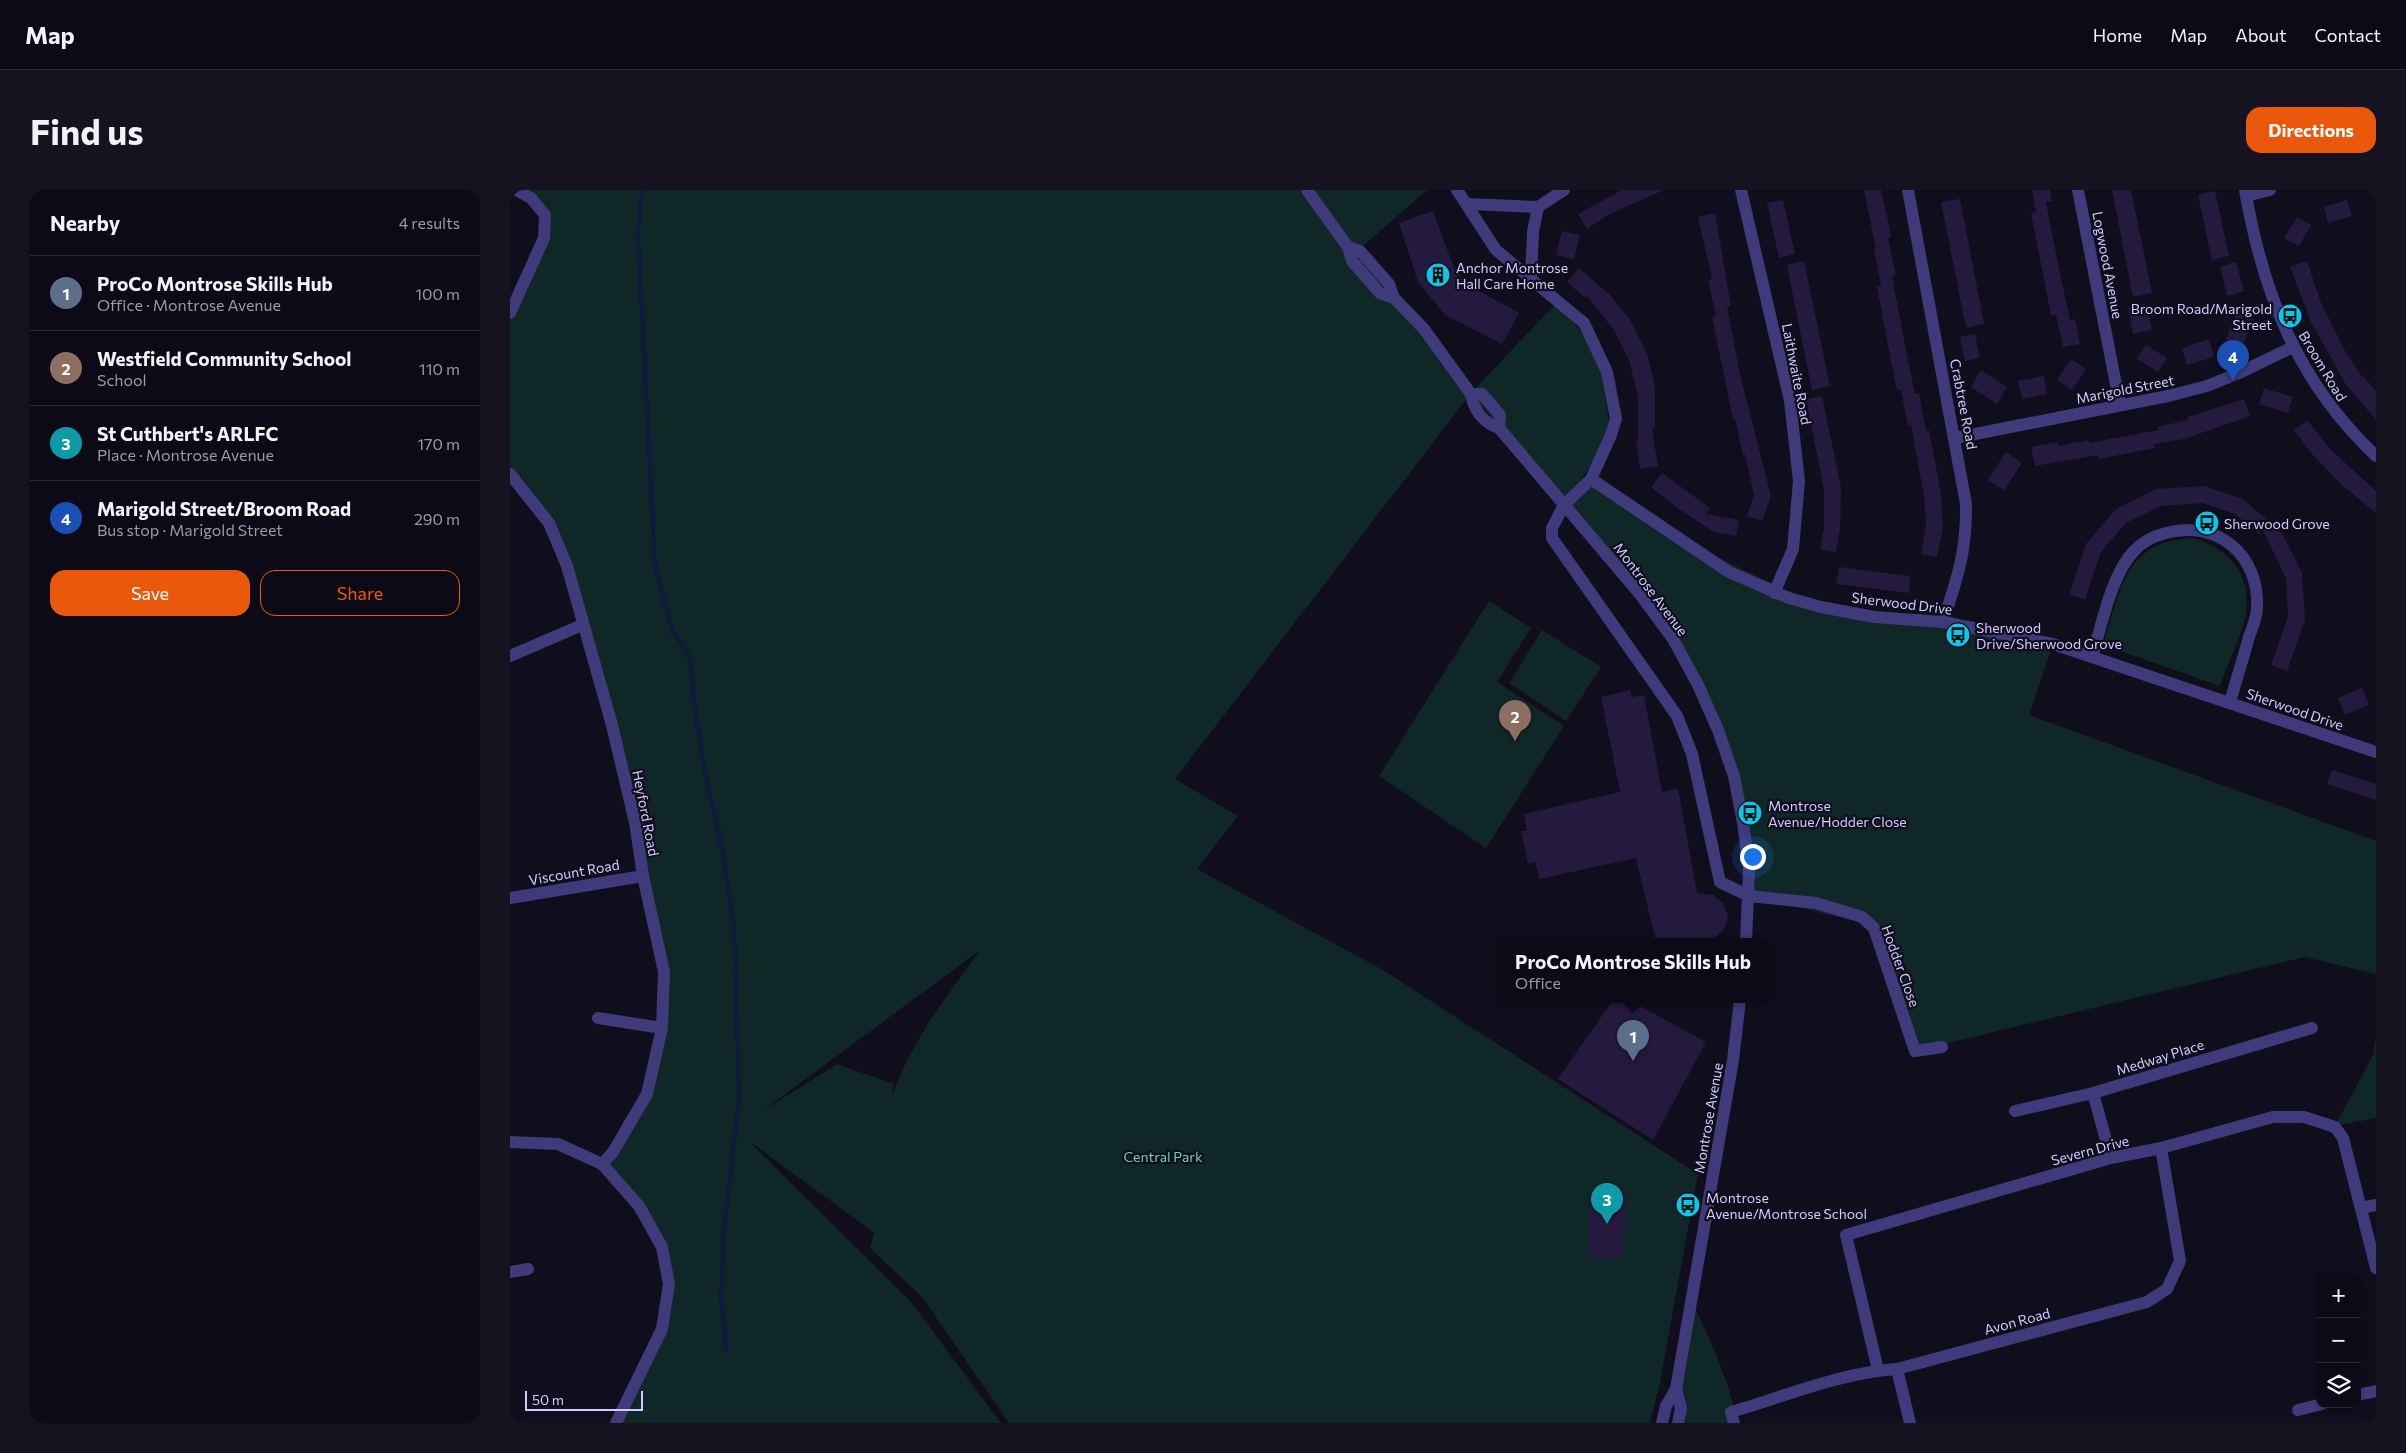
<!DOCTYPE html>
<html lang="en">
<head>
<meta charset="utf-8">
<style>
	body { margin:0; font-family:Commissioner,sans-serif; background:#15131f; color:#f1f3f6 }
	.controls { position:absolute; right:15px; bottom:15px; display:grid; overflow:hidden; border-radius:10px; box-shadow:0 1px 4px #0004 }
	.controls button { width:45px; height:45px; display:grid; place-items:center; padding:0; border:0; border-bottom:1px solid #2c2b35; background:#0c0a16; color:#f1f3f6; font:25px sans-serif }
	.scale { position:absolute; left:15px; bottom:12px; width:118px; box-sizing:border-box; padding-left:5px; border:2px solid #d3cbfd; border-top:0; font-size:14px; line-height:18px; white-space:nowrap; color:#d3cbfd; -webkit-text-stroke:4px #100d1d; paint-order:stroke }
	.you { position:absolute; left:1242px; top:666px; width:18px; height:18px; margin:-12px; border:4px solid #fff; border-radius:50%; background:#1a73e8; box-shadow:0 0 0 8px #1a73e833 }
	.badge { display:grid; place-items:center; width:32px; height:32px; border-radius:50%; background:#ea580c; color:#fff; font-size:16px; font-weight:700 }
	.pin { position:absolute; translate:-50% -41px; filter:drop-shadow(0 1px 2px #0008) }
	.pin::after { content:''; position:absolute; top:26px; width:18px; height:15px; background:inherit; clip-path:polygon(0 0,100% 0,50% 100%) }
	.popup { position:absolute; left:988px; top:748px; width:270px; height:65px; box-sizing:border-box; display:grid; place-content:center; border-radius:10px; background:#0c0a16; filter:drop-shadow(0 1px 4px #0005); font-size:16px; white-space:nowrap; color:#9a9aa1 }
	.popup b { font-size:19px; color:#f1f3f6 }
	.popup::after { content:''; position:absolute; left:50%; top:100%; margin-left:-10px; border:10px solid transparent; border-top-color:#0c0a16 }
	.list { margin:0; padding:0; list-style:none }
	h2 { display:flex; justify-content:space-between; align-items:center; height:65px; margin:0; padding:0 20px; font-size:21px }
	h2 small { font-size:16px; font-weight:400; color:#9a9aa1 }
	.list li { display:grid; grid-template-columns:32px 1fr auto; gap:15px; align-items:center; box-sizing:border-box; height:75px; padding:0 20px; border-top:1px solid #2c2b35 }
	.list b { display:block; font-size:19px; white-space:nowrap }
	.list p { margin:0; font-size:16px; white-space:nowrap; color:#9a9aa1 }
	.list em { font-size:16px; font-style:normal; color:#9a9aa1 }
	.actions { display:flex; gap:10px; padding:15px 20px }
	.actions a { flex:1; padding:11px 0; border:1px solid #ea580c; border-radius:15px; text-align:center; font-size:18px; color:#ea580c }
	.actions .main { background:#ea580c; color:#fff }
	.icon { flex:none; width:28px; height:28px; fill:none; stroke:currentColor; stroke-width:2; stroke-linecap:round; stroke-linejoin:round }
	.map { position:relative; flex:none; width:1866px; height:1233px; overflow:hidden; border-radius:15px }
	header { display:flex; align-items:center; gap:30px; box-sizing:border-box; height:70px; padding:0 25px; background:#0c0a16; border-bottom:1px solid #2c2b35 }
	header strong { font-size:24px }
	nav { display:flex; gap:28px; margin-inline-start:auto; font-size:18px }
	.intro { display:flex; align-items:center; justify-content:space-between; box-sizing:border-box; height:120px; padding:0 30px }
	h1 { margin:0; font-size:35px }
	.button { padding:12px 22px; border-radius:15px; background:#ea580c; color:#fff; font-size:18px; font-weight:700 }
	main { display:flex; gap:30px; padding:0 30px }
	aside { flex:1; background:#0c0a16; border-radius:15px; box-shadow:0 1px 4px #0004 }
	.map>svg:first-child { display:block }
</style>
</head>
<body>
<header>
<strong>Map</strong>
<nav><a>Home</a><a>Map</a><a>About</a><a>Contact</a></nav>
</header>
<div class="intro"><h1>Find us</h1><a class="button">Directions</a></div>
<main>
<aside>
<h2>Nearby<small>4 results</small></h2>
<ul class="list">
<li><span class="badge" style="background:#5c6f8a">1</span><div><b>ProCo Montrose Skills Hub</b><p>Office · Montrose Avenue</p></div><em>100 m</em></li>
<li><span class="badge" style="background:#8d6e63">2</span><div><b>Westfield Community School</b><p>School</p></div><em>110 m</em></li>
<li><span class="badge" style="background:#0f9aa8">3</span><div><b>St Cuthbert's ARLFC</b><p>Place · Montrose Avenue</p></div><em>170 m</em></li>
<li><span class="badge" style="background:#1a4fb4">4</span><div><b>Marigold Street/Broom Road</b><p>Bus stop · Marigold Street</p></div><em>290 m</em></li>
</ul>
<div class="actions"><a class="main">Save</a><a>Share</a></div>
</aside>
<div class="map">
<svg width="1866" height="1233" viewBox="0 0 1866 1233">
	<rect width="100%" height="100%" fill="#100d1d"/>
	<!-- green -->
	<g fill="#102727" fill-rule="evenodd">
		<path d="M 6,0 L 917,0 L 844,64 L 961,203 L 1048,111 L 1089,166 L 1101,245 L 1056,312 L 1081,289 L 1167,348 L 1311,417 L 1543,454 L 1519,525 L 1866,651 L 1866,784 L 1795,767 L 1405,861 L 1360,734 L 1239,706 L 1224,586 L 1163,449 L 961,203 L 665,589 L 728,626 L 687,679 L 873,780 L 1188,984 L 1149,1198 L 1140,1233 L 499,1233 L 412,1107 L 360,1058 L 364,1043 L 239,951 L 401,1112 L 491,1233 L 106,1233 L 152,1139 L 159,1094 L 152,1057 L 92,974 L 137,904 L 154,782 L 72,435 L 39,333 L 0,287 L 0,123 L 34,48 L 35,26 ZM 469,761 L 420,830 L 398,868 L 381,907 L 384,894 L 327,874 L 251,922 Z"/>
		<path d="M 1684,348 C 1720,360 1741,384 1736,423 C 1734,440 1716,478 1710,496 L 1593,455 C 1611,400 1614,350 1684,348 Z"/>
		<polygon points="979,411 1021,438 987,492 1054,536 976,658 869,586"/>
		<polygon points="1032,440 1091,477 1056,531 999,493"/>
		<polygon points="1866,848 1866,928 1825,936 1863,865"/>
		<path d="M 1182,1112 C 1201,1150 1219,1192 1228,1233 L 1168,1233 Z"/>
	</g>
	<g fill="none" stroke-linecap="round" stroke-linejoin="round">
		<!-- stream -->
		<polyline stroke="#0d1c3c" stroke-width="4.5" points="132,0 128,45 145,377 163,442 180,467 185,520 196,588 213,662 224,737 229,906 214,1040 211,1107 216,1160"/>
	</g>
	<!-- building -->
	<g fill="#231a3d">
		<polygon points="1112,0 1154,0 1098,25 1077,39 1068,24"/>
		<polygon points="1354,0 1371,0 1379,35 1381,47 1378,48 1386,85 1382,86 1396,160 1405,204 1409,203 1416,241 1419,240 1431,304 1433,337 1427,367 1411,364 1416,335 1414,306 1401,235 1398,236 1391,200 1387,200 1381,171 1367,97 1371,96 1364,59 1366,59"/>
		<polygon points="1522,0 1540,0 1542,11 1536,12 1543,49 1560,130 1565,129 1570,154 1553,157 1546,125 1541,125 1521,23 1526,22"/>
		<polygon points="1602,0 1621,0 1642,103 1623,107"/>
		<polygon points="1705,1 1719,66 1702,70 1688,5"/>
		<polygon points="1450,9 1474,134 1456,138 1431,12"/>
		<polygon points="1273,10 1285,64 1269,68 1257,13"/>
		<polygon points="1837,10 1842,26 1818,33 1814,17"/>
		<polygon points="923,21 944,78 955,93 1009,123 992,154 935,125 908,92 889,33"/>
		<polygon points="1205,23 1221,116 1217,117 1231,189 1261,306 1252,331 1237,326 1244,305 1235,264 1233,265 1225,229 1223,229 1202,127 1206,126 1198,90 1202,89 1188,27"/>
		<polygon points="1787,27 1801,35 1789,56 1774,48"/>
		<polygon points="1052,41 1070,45 1064,69 1046,65"/>
		<polygon points="1294,71 1320,196 1302,200 1277,75"/>
		<polygon points="1797,71 1811,113 1835,161 1852,187 1853,186 1866,201 1866,230 1835,193 1801,132 1780,77"/>
		<polygon points="1726,72 1734,101 1717,106 1710,77"/>
		<polygon points="1069,78 1100,105 1120,130 1138,166 1145,198 1145,239 1142,239 1148,276 1130,279 1126,252 1128,252 1128,206 1119,170 1104,140 1077,106 1075,108 1057,92"/>
		<polygon points="1636,113 1642,140 1623,144 1618,117"/>
		<polygon points="1726,123 1743,129 1733,156 1716,149"/>
		<polygon points="1465,144 1470,168 1455,171 1450,147"/>
		<polygon points="1699,149 1704,167 1677,175 1672,158"/>
		<polygon points="1636,155 1657,168 1648,182 1627,169"/>
		<polygon points="1561,169 1576,179 1562,200 1547,190"/>
		<polygon points="1471,180 1497,197 1487,214 1461,197"/>
		<polygon points="1534,186 1537,204 1512,209 1508,191"/>
		<polygon points="1754,198 1783,207 1778,223 1749,214"/>
		<polygon points="1312,206 1331,298 1330,339 1326,362 1310,359 1314,338 1314,300 1296,209"/>
		<polygon points="1734,209 1740,226 1674,249 1644,254 1645,258 1589,269 1588,265 1525,276 1521,257 1547,252 1548,256 1579,250 1579,253 1648,240 1647,237 1678,230 1677,227"/>
		<polygon points="1797,230 1820,259 1866,301 1866,323 1834,297 1802,264 1784,240"/>
		<polygon points="1496,262 1512,273 1494,300 1478,290"/>
		<polygon points="1152,283 1200,318 1196,324 1229,330 1226,346 1204,342 1169,319 1141,297"/>
		<polygon points="1694,296 1733,309 1772,343 1792,383 1795,430 1777,481 1761,475 1778,427 1776,388 1750,334 1750,345 1725,324 1692,313 1651,316 1616,333 1591,362 1575,409 1559,405 1576,354 1606,319 1646,299"/>
		<polygon points="1329,377 1400,386 1399,403 1326,394"/>
		<polygon points="1852,498 1859,515 1835,525 1828,508"/>
		<polygon points="1120,500 1122,507 1134,505 1152,602 1168,598 1187,703 1203,705 1213,713 1218,726 1215,738 1207,746 1197,750 1186,752 1146,752 1126,668 1030,689 1025,672 1018,674 1011,641 1017,641 1014,624 1110,602 1091,507"/>
		<polygon points="1822,580 1866,594 1866,610 1817,594"/>
		<polygon points="1103,810 1119,810 1196,852 1143,950 1048,889"/>
		<polygon points="1080,1000 1117,1000 1113,1068 1078,1068"/>
	</g>
	<g fill="none" stroke-linecap="round" stroke-linejoin="round">
		<!-- minor -->
		<g stroke="#3f3a7a" stroke-width="12">
			<polyline points="797,0 838,57 842,71 870,103 884,108"/>
			<polyline points="947,0 986,60 1074,133 1097,182 1106,229 1101,245 1081,289 1054,315 1042,338 1042,348 1167,526 1182,564 1210,692 1239,706 1306,713 1352,727 1364,738 1405,861 1432,857"/>
			<polyline points="1231,0 1280,211 1289,291 1283,359 1264,403"/>
			<path d="M 1398,0 L 1456,314 C 1457,361 1447,389 1433,432"/>
			<polyline points="1568,0 1610,215"/>
			<path d="M 1735,0 C 1753,104 1788,193 1866,266"/>
			<polyline points="1736,6 1760,0"/>
			<polyline points="958,14 1028,17"/>
			<path d="M 838,57 L 850,61 L 879,94 L 884,108 L 914,139 L 961,204 C 964,220 973,233 989,238 L 1129,403 L 1163,449 L 1188,495 L 1208,540 L 1224,586 L 1233,633 L 1239,679 L 1236,752"/>
			<polyline points="1021,88 1023,42 1028,17 1054,0"/>
			<polyline points="0,123 34,48 35,25 21,8 6,0"/>
			<polyline points="961,204 972,204 990,225 989,238"/>
			<polyline points="1445,248 1658,206 1697,196 1729,183 1783,157"/>
			<polyline points="0,284 39,333 57,376 102,535 125,632 133,686 154,782 152,838 137,904 103,962 92,974"/>
			<polyline points="1081,289 1219,382 1279,408 1311,417 1364,427 1433,432 1543,454 1866,562"/>
			<polyline points="0,466 72,435"/>
			<path d="M 1582,466 C 1592,435 1601,385 1624,361 C 1633,351 1644,346 1656,343 C 1707,329 1750,365 1747,418 C 1747,427 1742,438 1739,447 C 1733,469 1726,491 1720,512"/>
			<polyline points="0,708 133,686"/>
			<polyline points="88,828 152,838"/>
			<polyline points="1583,903 1601,968"/>
			<polyline points="1505,921 1583,903 1802,838"/>
			<polyline points="0,952 48,954 92,974 129,1016 152,1057 159,1094 152,1139 106,1233"/>
			<polyline points="1851,1018 1866,1015"/>
			<polyline points="0,1082 18,1079"/>
			<polyline points="1387,1179 1400,1233"/>
			<polyline points="1368,1180 1336,1045 1601,968 1651,958 1763,927 1794,927 1825,937 1833,948 1866,1078"/>
			<polyline points="1166,1199 1171,1218 1168,1233"/>
			<polyline points="1847,1205 1866,1201"/>
			<polyline points="1788,1220 1812,1214"/>
			<polyline points="1152,1233 1156,1216 1166,1199 1223,870 1230,810"/>
			<path d="M 1224,1233 L 1221,1222 C 1273,1207 1333,1182 1387,1179 L 1637,1112 L 1657,1099 L 1670,1071 L 1651,958"/>
		</g>
	</g>
	<!-- icons -->
	<defs>
		<symbol id="building-disc" viewBox="-11 -11 22 22"><circle r="9.5" fill="#0bc8e9" stroke="#100d1d"/><path d="M-4-6H4V6H1V3H-1V6H-4ZM-2.5-4.3h1.7v1.8h-1.7ZM.8-4.3h1.7v1.8H.8ZM-2.5-1h1.7V.8h-1.7ZM.8-1h1.7V.8H.8Z" fill="#111"/></symbol>
		<symbol id="bus-disc" viewBox="-11 -11 22 22"><circle r="9.5" fill="#0bc8e9" stroke="#100d1d"/><path d="M-5-6H5V4H4V6H2V4H-2V6H-4V4H-5ZM-3.5-4V0h7V-4ZM-3.5 1.2v1.5H-2V1.2ZM2 1.2v1.5H3.5V1.2Z" fill="#111"/></symbol>
	</defs>
	<g fill-rule="evenodd">
		<use href="#building-disc" x="914" y="71" width="28" height="28"/>
		<use href="#bus-disc" x="1766" y="112" width="28" height="28"/>
		<use href="#bus-disc" x="1683" y="319" width="28" height="28"/>
		<use href="#bus-disc" x="1434" y="431" width="28" height="28"/>
		<use href="#bus-disc" x="1226" y="609" width="28" height="28"/>
		<use href="#bus-disc" x="1164" y="1001" width="28" height="28"/>
	</g>
	<g text-anchor="middle" dominant-baseline="central" stroke-width="4.5" stroke-linejoin="round" paint-order="stroke">
		<!-- street labels -->
		<g font-size="14" fill="#d3cbfd" stroke="#100d1d">
			<text transform="translate(1598 75) rotate(79)">Logwood Avenue</text>
			<text transform="translate(1813 176) rotate(59)">Broom Road</text>
			<text transform="translate(1287 184) rotate(79)">Laithwaite Road</text>
			<text transform="translate(1615 199) rotate(-11)">Marigold Street</text>
			<text transform="translate(1454 214) rotate(79)">Crabtree Road</text>
			<text transform="translate(1141 399) rotate(53)">Montrose Avenue</text>
			<text transform="translate(1392 413) rotate(7)">Sherwood Drive</text>
			<text transform="translate(1785 519) rotate(19)">Sherwood Drive</text>
			<text transform="translate(136 623) rotate(79)">Heyford Road</text>
			<text transform="translate(64 682) rotate(-10)">Viscount Road</text>
			<text transform="translate(1391 776) rotate(70)">Hodder Close</text>
			<text transform="translate(1650 867) rotate(-17)">Medway Place</text>
			<text transform="translate(1198 928) rotate(-80)">Montrose Avenue</text>
			<text transform="translate(1580 960) rotate(-15)">Severn Drive</text>
			<text transform="translate(1507 1131) rotate(-15)">Avon Road</text>
		</g>
		<!-- poi labels -->
		<g font-size="14" fill="#d3cbfd" stroke="#100d1d" text-anchor="start">
			<text x="946" y="77">Anchor Montrose<tspan x="946" dy="16">Hall Care Home</tspan></text>
			<text x="1762" y="118" text-anchor="end">Broom Road/Marigold<tspan x="1762" dy="16">Street</tspan></text>
			<text x="1714" y="333">Sherwood Grove</text>
			<text x="1466" y="437">Sherwood<tspan x="1466" dy="16">Drive/Sherwood Grove</tspan></text>
			<text x="1258" y="615">Montrose<tspan x="1258" dy="16">Avenue/Hodder Close</tspan></text>
			<text x="1196" y="1007">Montrose<tspan x="1196" dy="16">Avenue/Montrose School</tspan></text>
		</g>
		<!-- park labels -->
		<g font-size="14" fill="#5cd8bf" stroke="#100d1d">
			<text x="653" y="966">Central Park</text>
		</g>
	</g>
</svg>
<div class="controls">
<button>+</button>
<button>−</button>
<button><svg class="icon" aria-label="layers" viewBox="0 0 24 24"><path d="M12 4l9 5-9 5-9-5zM3 14l9 5 9-5"/></svg></button>
</div>
<div class="scale">50 m</div>
<div class="you"></div>
<div class="pin badge" style="left:1123px;top:871px;background:#5c6f8a">1</div>
<div class="popup"><b>ProCo Montrose Skills Hub</b>Office</div>
<div class="pin badge" style="left:1005px;top:551px;background:#8d6e63">2</div>
<div class="pin badge" style="left:1097px;top:1034px;background:#0f9aa8">3</div>
<div class="pin badge" style="left:1723px;top:191px;background:#1a4fb4">4</div>
</div>
</main>
</body>
</html>
